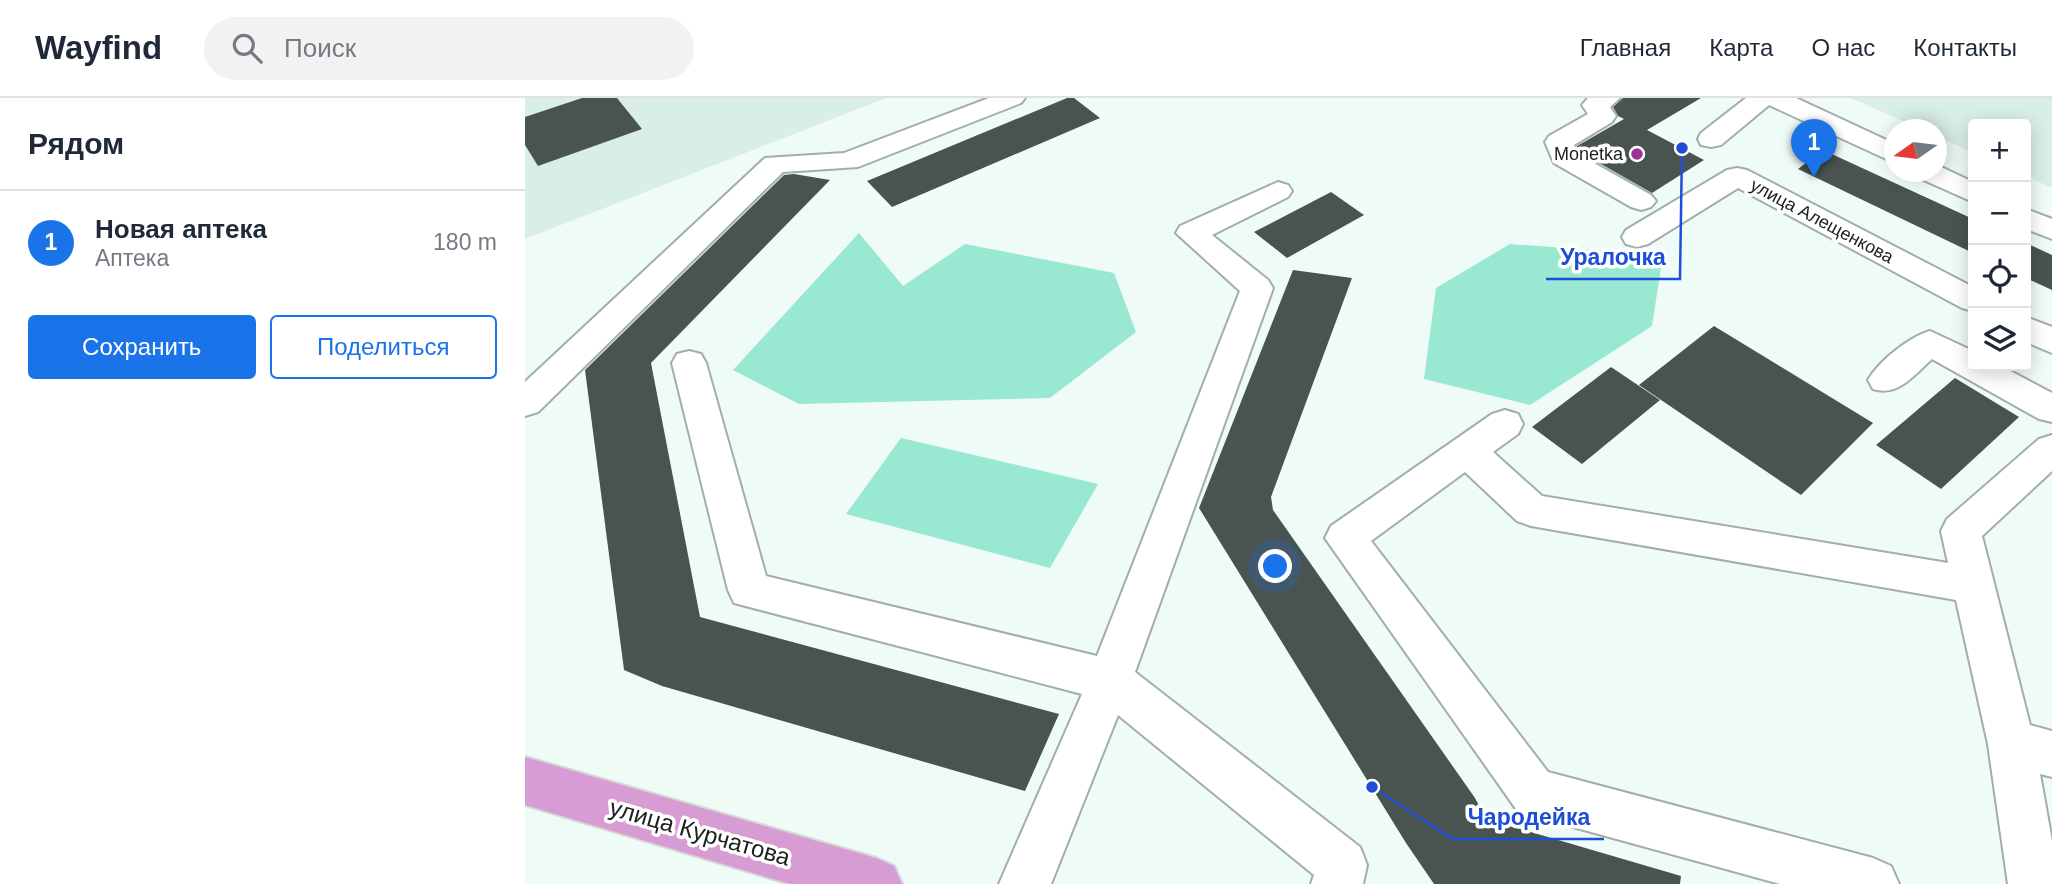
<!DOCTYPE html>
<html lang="ru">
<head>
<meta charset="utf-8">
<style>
	body { margin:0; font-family:Arial,sans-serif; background:#f2f2f3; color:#1f2937 }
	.controls { position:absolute; right:21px; top:21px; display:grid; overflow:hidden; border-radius:7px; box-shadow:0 4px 18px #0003 }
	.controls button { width:63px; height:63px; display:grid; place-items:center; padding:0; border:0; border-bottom:2px solid #e0e1e3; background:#fff; color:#1f2937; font:35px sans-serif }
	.compass { position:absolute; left:1359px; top:21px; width:63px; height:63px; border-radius:50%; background:#fff; box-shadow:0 4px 18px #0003; rotate:256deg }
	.you { position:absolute; left:751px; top:469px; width:24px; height:24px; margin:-18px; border:5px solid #fff; border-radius:50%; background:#1a73e8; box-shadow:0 0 0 10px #1a73e833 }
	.badge { display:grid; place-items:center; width:46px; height:46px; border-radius:50%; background:#1a73e8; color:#fff; font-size:23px; font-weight:700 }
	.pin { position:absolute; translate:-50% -58px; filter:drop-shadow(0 2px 4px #0008) }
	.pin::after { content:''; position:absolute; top:37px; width:24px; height:21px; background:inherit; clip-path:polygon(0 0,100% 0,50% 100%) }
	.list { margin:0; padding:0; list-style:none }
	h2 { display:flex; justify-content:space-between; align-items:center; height:91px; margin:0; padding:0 28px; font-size:30px }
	h2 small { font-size:23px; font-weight:400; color:#747a83 }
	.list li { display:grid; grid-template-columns:46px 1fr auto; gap:21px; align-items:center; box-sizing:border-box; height:105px; padding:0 28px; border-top:2px solid #e0e1e3 }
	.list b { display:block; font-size:26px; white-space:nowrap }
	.list p { margin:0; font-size:23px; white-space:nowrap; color:#747a83 }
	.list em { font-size:23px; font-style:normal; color:#747a83 }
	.actions { display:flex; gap:14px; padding:21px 28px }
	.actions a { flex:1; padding:16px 0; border:2px solid #1a73e8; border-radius:7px; text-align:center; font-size:24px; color:#1a73e8 }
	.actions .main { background:#1a73e8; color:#fff }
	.icon { flex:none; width:38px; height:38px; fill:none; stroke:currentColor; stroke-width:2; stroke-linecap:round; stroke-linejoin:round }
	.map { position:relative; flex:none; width:1527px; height:786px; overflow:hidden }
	header { display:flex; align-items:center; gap:42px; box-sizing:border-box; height:98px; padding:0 35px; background:#fff; border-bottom:2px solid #e0e1e3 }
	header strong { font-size:33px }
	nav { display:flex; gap:38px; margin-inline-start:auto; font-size:24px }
	.search { width:490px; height:63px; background:#f2f2f3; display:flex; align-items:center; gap:18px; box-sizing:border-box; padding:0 24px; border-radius:38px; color:#747a83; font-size:26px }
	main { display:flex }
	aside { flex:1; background:#fff }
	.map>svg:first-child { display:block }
</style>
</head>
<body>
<header>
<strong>Wayfind</strong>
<div class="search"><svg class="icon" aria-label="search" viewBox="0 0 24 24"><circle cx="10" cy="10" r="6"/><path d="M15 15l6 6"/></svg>Поиск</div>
<nav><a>Главная</a><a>Карта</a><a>О нас</a><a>Контакты</a></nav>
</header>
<main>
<aside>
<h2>Рядом<small></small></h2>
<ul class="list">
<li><span class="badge">1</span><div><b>Новая аптека</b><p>Аптека</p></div><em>180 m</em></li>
</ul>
<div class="actions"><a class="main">Сохранить</a><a>Поделиться</a></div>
</aside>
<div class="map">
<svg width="1527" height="786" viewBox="0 0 1527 786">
	<rect width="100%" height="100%" fill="#effbf7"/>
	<!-- built -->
	<g fill="#daeee8">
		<polygon points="0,0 361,0 0,141"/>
		<polygon points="1326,0 1527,0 1527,90 1501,78 1501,26 1448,26 1448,55 1412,38 1412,32 1396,31"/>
	</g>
	<!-- green -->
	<g fill="#99e8d1">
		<polygon points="334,135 378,188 440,146 589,175 611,234 525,300 274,306 208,272"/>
		<polygon points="985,146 1138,157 1127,228 1005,307 899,281 911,190"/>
		<polygon points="376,340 573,386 525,470 321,416"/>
	</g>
	<!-- building -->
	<g fill="#495450">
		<polygon points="57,0 92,0 117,31 13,68 0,47 0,19"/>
		<polygon points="542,0 549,0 575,20 367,109 342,83"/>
		<polygon points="1098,0 1176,0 1122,32 1179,62 1127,95 1053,53 1052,48 1099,21 1093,18 1088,9"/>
		<polygon points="1298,52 1448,121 1448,155 1273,71"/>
		<polygon points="269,76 305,82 126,265 175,519 534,616 500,693 137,588 99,572 60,272 259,77"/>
		<polygon points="806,94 839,117 762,160 729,134"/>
		<polygon points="1501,145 1527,157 1527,192 1501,180"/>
		<polygon points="768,172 827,180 746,399 748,412 950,700 961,721 1156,778 1155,786 909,786 881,745 674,410"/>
		<polygon points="1189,228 1348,325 1276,397 1114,287"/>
		<polygon points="1086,269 1135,302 1057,366 1007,329"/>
		<polygon points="1430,280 1494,319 1416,391 1351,347"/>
	</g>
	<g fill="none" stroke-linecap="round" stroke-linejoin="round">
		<defs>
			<g id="minor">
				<polygon points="464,0 500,0 496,5 333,69 258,74 13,314 0,318 0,284 240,60 319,55"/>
				<polygon points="1063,0 1095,0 1085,9 1091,18 1087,24 1049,47 1051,55 1126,97 1131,103 1126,109 1116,112 1106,109 1029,65 1020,44 1024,38 1063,16 1057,7"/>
				<polygon points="1221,0 1271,0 1370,46 1370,65 1244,7 1196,47 1186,49 1176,47 1173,41 1176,35"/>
				<polygon points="1412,67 1448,84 1448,104 1394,80 1390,74 1412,74"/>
				<polygon points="1212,70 1222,72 1448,189 1448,213 1437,210 1213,90 1123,146 1112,149 1101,146 1097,139 1101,132 1202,72"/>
				<polygon points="753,84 763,87 767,93 763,99 687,137 743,182 748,190 610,574 835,749 842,767 838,786 786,786 789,777 593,617 526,786 474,786 557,596 209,505 203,492 147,265 152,256 164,253 176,256 181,265 241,478 572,558 715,193 651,135 655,128"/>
				<polygon points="1501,111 1527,121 1527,141 1501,131"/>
				<polygon points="1501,219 1527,229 1527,255 1501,244"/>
				<path d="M 1405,233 L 1448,253 L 1448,268 L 1476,268 L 1527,295 L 1527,324 L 1514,321 L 1407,261 C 1389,277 1373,299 1348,291 L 1343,282 C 1354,263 1384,239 1405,233 Z"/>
				<polygon points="980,312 993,316 998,326 993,336 968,354 1017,398 1423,465 1416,433 1422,421 1514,341 1527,337 1527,373 1457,438 1505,627 1527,633 1527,679 1515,676 1527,743 1527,786 1483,786 1463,646 1431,502 1006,428 992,423 940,374 846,443 1023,674 1348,760 1366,768 1374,786 1255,786 1008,718 991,711 800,440 806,428 967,316"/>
			</g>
			<polygon id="major" points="0,659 351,760 369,768 377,786 265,786 0,707"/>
		</defs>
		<!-- minor casing -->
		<use href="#minor" stroke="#a2aeaa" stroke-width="4"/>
		<!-- major casing -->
		<use href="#major" stroke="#d6d7d7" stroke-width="4"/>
		<!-- minor -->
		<use href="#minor" fill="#fff" fill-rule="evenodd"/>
		<!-- major -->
		<use href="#major" fill="#d79cd3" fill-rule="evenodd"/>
	</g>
	<!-- markers -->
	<circle fill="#9b3295" stroke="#fff" stroke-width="2.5" cx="1112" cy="56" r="7"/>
	<g text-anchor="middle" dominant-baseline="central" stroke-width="7" stroke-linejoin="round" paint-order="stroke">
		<!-- far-poi labels -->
		<g font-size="18" fill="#1c201f" stroke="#fff" text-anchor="end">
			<text x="1098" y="56">Monetka</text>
		</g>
		<!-- far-street labels -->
		<g font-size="18" fill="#1c201f" stroke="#fff">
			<text transform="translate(1297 123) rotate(28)">улица Алещенкова</text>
		</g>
		<!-- near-street labels -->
		<g font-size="24" fill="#1c201f" stroke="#fff">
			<text transform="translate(175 734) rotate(16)">улица Курчатова</text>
		</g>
	</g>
	<!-- callouts -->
	<path fill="none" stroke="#1d4ed8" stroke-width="2.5" d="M1157 50L1155 181H1021M847 689L928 741H1079"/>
	<g fill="#1d4ed8" stroke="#fff" stroke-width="2.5">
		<circle cx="1157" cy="50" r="7"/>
		<circle cx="847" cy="689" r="7"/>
	</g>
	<g font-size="23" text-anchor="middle" font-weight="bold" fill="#1d4ed8" stroke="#fff" stroke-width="7" stroke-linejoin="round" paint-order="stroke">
		<text x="1088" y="167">Уралочка</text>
		<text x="1004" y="727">Чародейка</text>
	</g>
</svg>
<div class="controls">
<button>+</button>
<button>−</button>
<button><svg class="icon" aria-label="locate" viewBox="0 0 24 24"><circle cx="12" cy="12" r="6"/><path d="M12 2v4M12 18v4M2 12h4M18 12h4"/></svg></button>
<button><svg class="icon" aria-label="layers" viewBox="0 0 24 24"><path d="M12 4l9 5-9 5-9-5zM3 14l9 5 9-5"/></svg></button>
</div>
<svg class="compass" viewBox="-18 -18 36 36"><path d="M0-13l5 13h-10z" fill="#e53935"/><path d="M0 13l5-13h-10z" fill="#747a83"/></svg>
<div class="you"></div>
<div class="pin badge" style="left:1289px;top:79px">1</div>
</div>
</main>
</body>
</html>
